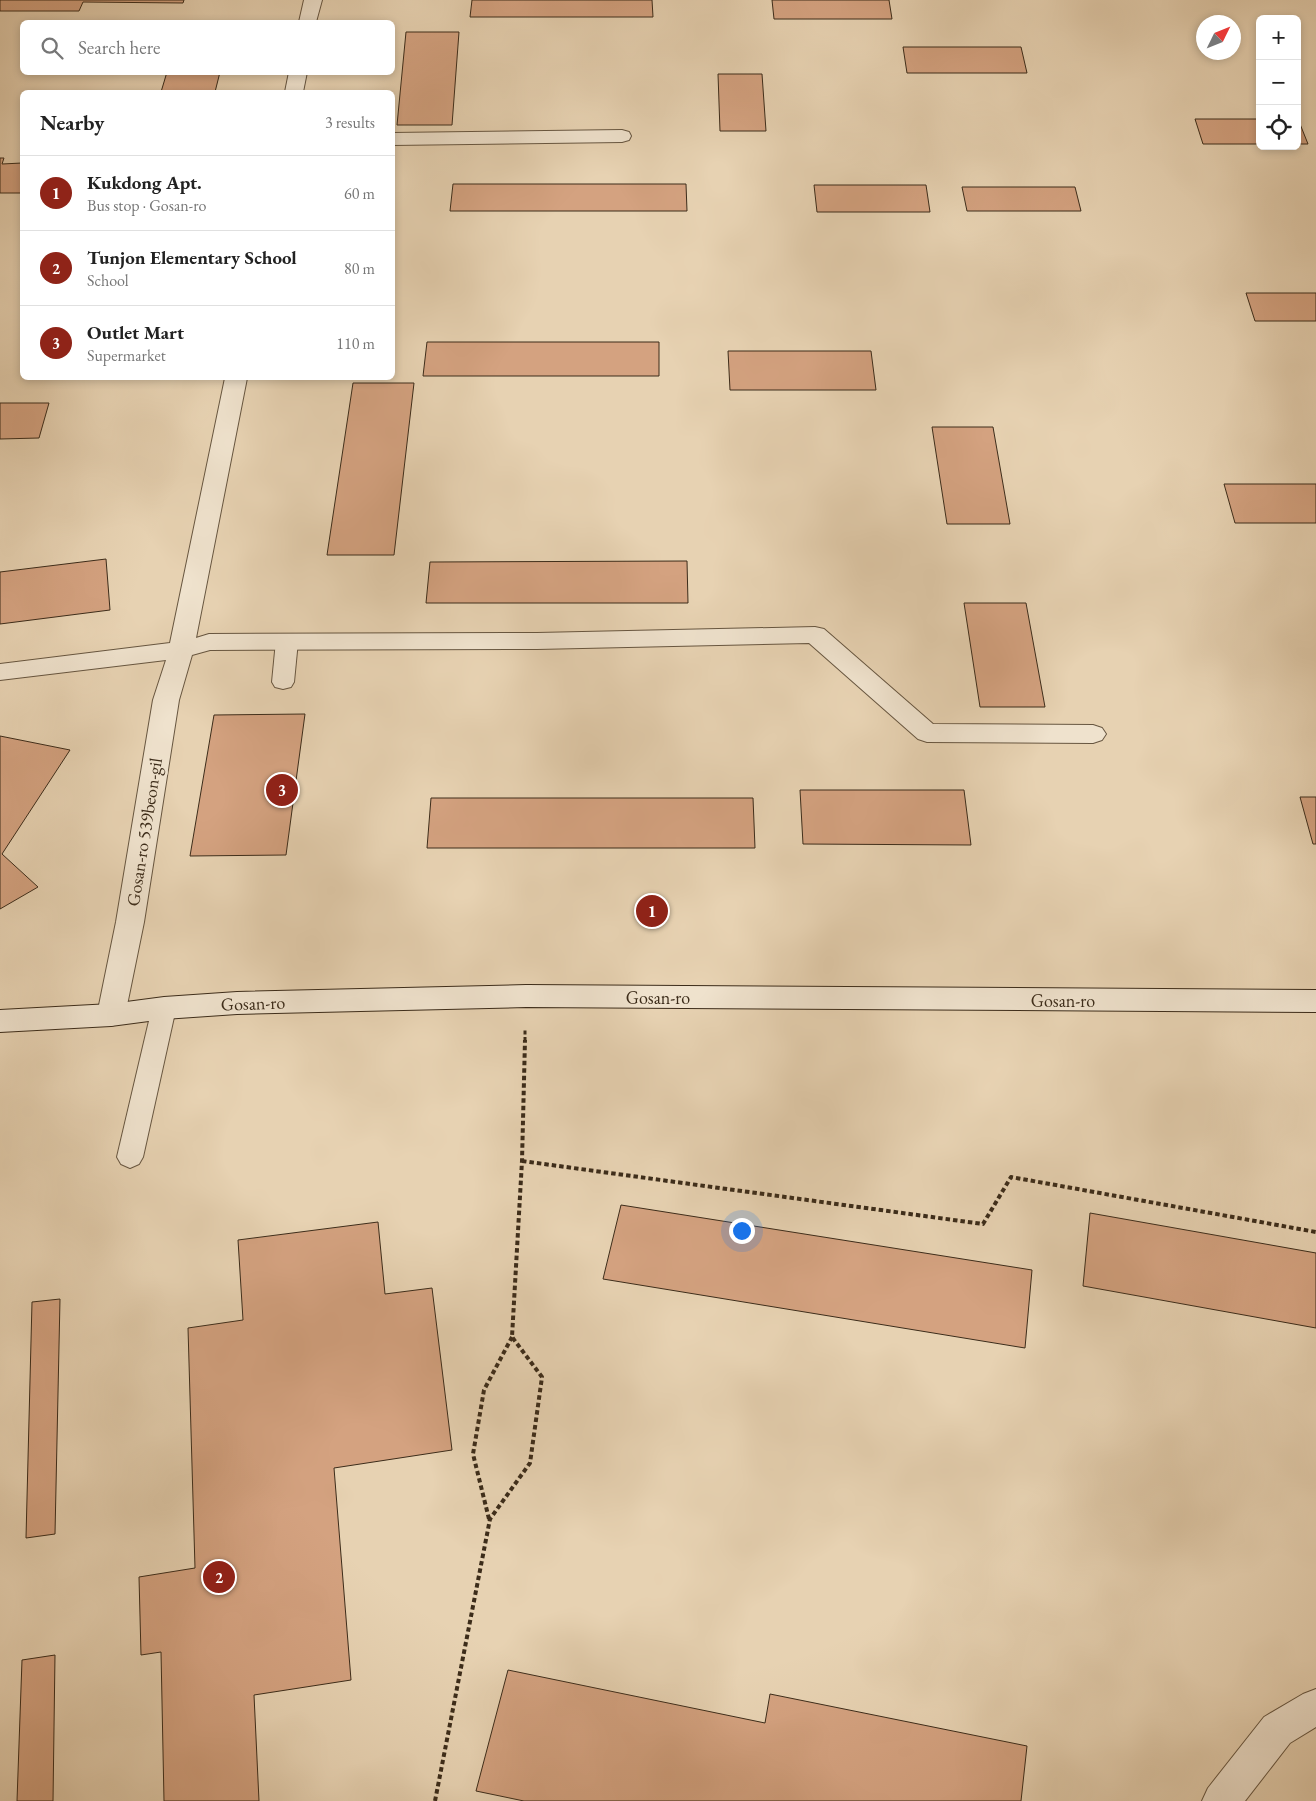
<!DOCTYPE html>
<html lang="en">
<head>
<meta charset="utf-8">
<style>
	body { margin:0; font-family:"EB Garamond",serif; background:#f6f6f6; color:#222 }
	.controls { position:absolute; right:15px; top:15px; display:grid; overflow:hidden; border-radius:8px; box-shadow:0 2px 8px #0003 }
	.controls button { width:45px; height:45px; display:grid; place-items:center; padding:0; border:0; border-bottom:1px solid #e0e0e0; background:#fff; color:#222; font:25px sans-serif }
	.compass { position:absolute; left:1196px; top:15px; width:45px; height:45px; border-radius:50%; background:#fff; box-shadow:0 2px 8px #0003; rotate:47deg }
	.you { position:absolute; left:741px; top:1230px; width:18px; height:18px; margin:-12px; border:4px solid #fff; border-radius:50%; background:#1a73e8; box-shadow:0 0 0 8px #1a73e833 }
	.badge { display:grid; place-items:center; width:32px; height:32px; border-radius:50%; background:#8f2418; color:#fff; font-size:16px; font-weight:700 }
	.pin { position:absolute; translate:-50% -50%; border:2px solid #fff; box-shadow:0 1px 5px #0006 }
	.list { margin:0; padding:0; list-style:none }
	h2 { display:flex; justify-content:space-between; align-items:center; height:65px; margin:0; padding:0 20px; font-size:21px }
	h2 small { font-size:16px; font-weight:400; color:#767676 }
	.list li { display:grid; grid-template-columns:32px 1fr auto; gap:15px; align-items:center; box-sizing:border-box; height:75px; padding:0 20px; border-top:1px solid #e0e0e0 }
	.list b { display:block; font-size:19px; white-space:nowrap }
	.list p { margin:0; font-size:16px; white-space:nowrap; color:#767676 }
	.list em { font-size:16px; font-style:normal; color:#767676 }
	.icon { flex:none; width:28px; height:28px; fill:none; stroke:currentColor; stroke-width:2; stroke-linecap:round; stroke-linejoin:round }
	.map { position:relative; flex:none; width:1316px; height:1801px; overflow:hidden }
	.search { position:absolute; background:#fff; box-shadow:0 2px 8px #0003; left:20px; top:20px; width:375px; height:55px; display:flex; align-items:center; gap:12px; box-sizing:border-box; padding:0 18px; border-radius:8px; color:#767676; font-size:19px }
	.panel { position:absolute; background:#fff; box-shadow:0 2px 8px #0003; left:20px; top:90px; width:375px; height:290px; border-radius:8px }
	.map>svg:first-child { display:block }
</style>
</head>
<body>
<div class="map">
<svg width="1316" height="1801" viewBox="0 0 1316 1801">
	<rect width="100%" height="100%" fill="#e7d2b2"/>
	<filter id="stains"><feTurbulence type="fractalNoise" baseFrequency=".004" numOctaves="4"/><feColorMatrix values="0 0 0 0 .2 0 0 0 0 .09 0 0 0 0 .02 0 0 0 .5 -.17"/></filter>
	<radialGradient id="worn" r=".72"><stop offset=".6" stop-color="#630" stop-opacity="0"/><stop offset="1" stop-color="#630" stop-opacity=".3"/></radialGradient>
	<!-- building -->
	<g fill="#d4a280" stroke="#3c2c1a">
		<polygon points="0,0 184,0 183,3 83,2 79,11 0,11"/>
		<polygon points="472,0 652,0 653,17 470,17"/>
		<polygon points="772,0 889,0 892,19 774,19"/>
		<polygon points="406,32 459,32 452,125 397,125"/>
		<polygon points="903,47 1021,47 1027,73 907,73"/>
		<polygon points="167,72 220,72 215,92 161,92"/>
		<polygon points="718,74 762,74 766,131 720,131"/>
		<polygon points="1195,119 1260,119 1260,144 1203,144"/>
		<polygon points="1297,119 1298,119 1308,144 1297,144"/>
		<polygon points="0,158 4,158 2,164 22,163 22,193 0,193"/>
		<polygon points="453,184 686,184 687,211 450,211"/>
		<polygon points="814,185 926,185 930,212 817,212"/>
		<polygon points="962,187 1075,187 1081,211 967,211"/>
		<polygon points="1246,293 1316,293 1316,321 1255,321"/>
		<polygon points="427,342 659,342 659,376 423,376"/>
		<polygon points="728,351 871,351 876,390 730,390"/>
		<polygon points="353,383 414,383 394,555 327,555"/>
		<polygon points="0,403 49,403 39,438 0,439"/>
		<polygon points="932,427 993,427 1010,524 947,524"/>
		<polygon points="1224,484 1316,484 1316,523 1235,523"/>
		<polygon points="106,559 110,610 0,624 0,572"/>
		<polygon points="687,561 688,603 426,603 430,562"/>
		<polygon points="964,603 1026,603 1045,707 980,707"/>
		<polygon points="305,714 286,855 190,856 214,715"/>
		<polygon points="0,736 70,750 2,854 38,887 0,909"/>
		<polygon points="800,790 964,790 971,845 803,844"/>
		<polygon points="1300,797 1316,797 1316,844 1313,844"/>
		<polygon points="431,798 753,798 755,848 427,848"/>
		<polygon points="621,1205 1032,1270 1025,1348 603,1279"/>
		<polygon points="1090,1213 1316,1253 1316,1328 1083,1286"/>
		<polygon points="378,1222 385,1294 432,1288 452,1450 334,1468 351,1680 254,1695 259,1801 164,1801 161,1652 141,1655 139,1577 195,1568 188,1328 243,1320 238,1240"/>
		<polygon points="60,1299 55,1534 26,1538 32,1302"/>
		<polygon points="55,1655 53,1801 17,1801 22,1660"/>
		<polygon points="508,1670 765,1723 770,1694 1027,1746 1021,1801 524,1801 476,1791"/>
	</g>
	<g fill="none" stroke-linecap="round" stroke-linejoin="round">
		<defs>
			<g id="lane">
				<polygon points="287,634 295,636 298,641 294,682 291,687 283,689 275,687 272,682 276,641 279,636"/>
				<polygon points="164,999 173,1001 176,1008 143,1157 139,1164 130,1168 121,1164 117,1157 152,1008 155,1001"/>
			</g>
			<g id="street">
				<polygon points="304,0 322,0 316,22 299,22"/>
				<polygon points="289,72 307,72 303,92 285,92"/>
				<polygon points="622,130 629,132 631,136 629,140 622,142 392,145 392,133"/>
				<polygon points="225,378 247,378 196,638 209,634 537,633 815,627 824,629 933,724 1093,725 1102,728 1106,734 1102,740 1093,743 927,742 918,739 809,643 537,649 210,650 192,655 179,700 144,922 125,1015 121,1023 111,1026 101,1023 97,1015 116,922 153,700 166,660 0,680 0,664 170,643"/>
				<polygon points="1316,1689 1316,1727 1290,1743 1245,1801 1202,1801 1208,1788 1264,1717 1303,1694"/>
			</g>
			<polygon id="secondary" points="526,985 1316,990 1316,1012 526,1007 237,1014 164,1019 111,1026 0,1032 0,1010 111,1004 164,997 237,992"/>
		</defs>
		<!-- lane casing -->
		<use href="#lane" stroke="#675640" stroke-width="2"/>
		<!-- street casing -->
		<use href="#street" stroke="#675640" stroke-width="2"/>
		<!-- secondary casing -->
		<use href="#secondary" stroke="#3c2c1a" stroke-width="2"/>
		<!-- path-far1 -->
		<polyline stroke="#3c2c1a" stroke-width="3" stroke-dasharray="4 2.5" stroke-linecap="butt" points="525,1041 525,1030"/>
		<!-- path -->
		<g stroke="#3c2c1a" stroke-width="4" stroke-dasharray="4.5 3" stroke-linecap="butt">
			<polyline points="522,1161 983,1224 1011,1177 1316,1232"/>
			<polyline points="489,1519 473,1454 484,1390 512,1337"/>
			<polyline points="435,1801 490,1519 530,1463 542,1377 512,1337 522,1161 525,1040"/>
		</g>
		<!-- lane -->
		<use href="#lane" fill="#efe2cd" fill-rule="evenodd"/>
		<!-- street -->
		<use href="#street" fill="#efe2cd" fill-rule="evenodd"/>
		<!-- secondary -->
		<use href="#secondary" fill="#efe2cd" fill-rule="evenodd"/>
	</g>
	<g text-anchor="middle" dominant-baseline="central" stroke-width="5" stroke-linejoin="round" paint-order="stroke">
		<!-- street labels -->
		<g font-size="18" fill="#3c2c1a" stroke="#efe2cd">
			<text transform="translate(144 832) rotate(-81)">Gosan-ro 539beon-gil</text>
			<text x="658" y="997">Gosan-ro</text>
			<text x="1063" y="1000">Gosan-ro</text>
			<text transform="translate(253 1003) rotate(-2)">Gosan-ro</text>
		</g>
	</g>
	<rect width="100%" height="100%" filter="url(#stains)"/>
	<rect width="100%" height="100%" fill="url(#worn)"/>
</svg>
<div class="controls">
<button>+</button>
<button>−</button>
<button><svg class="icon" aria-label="locate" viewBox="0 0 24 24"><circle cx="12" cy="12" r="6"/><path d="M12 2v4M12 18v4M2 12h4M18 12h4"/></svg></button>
</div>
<svg class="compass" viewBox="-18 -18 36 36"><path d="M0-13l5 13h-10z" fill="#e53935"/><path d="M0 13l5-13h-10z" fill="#767676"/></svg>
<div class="you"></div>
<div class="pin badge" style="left:652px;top:911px">1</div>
<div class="pin badge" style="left:219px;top:1577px">2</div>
<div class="pin badge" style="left:282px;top:790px">3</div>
<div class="search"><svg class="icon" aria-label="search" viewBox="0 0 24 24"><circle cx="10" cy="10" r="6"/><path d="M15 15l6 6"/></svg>Search here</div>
<section class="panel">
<h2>Nearby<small>3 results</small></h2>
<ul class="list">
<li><span class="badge">1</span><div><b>Kukdong Apt.</b><p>Bus stop · Gosan-ro</p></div><em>60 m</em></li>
<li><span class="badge">2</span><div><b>Tunjon Elementary School</b><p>School</p></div><em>80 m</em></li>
<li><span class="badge">3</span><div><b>Outlet Mart</b><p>Supermarket</p></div><em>110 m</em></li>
</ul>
</section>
</div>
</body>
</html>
